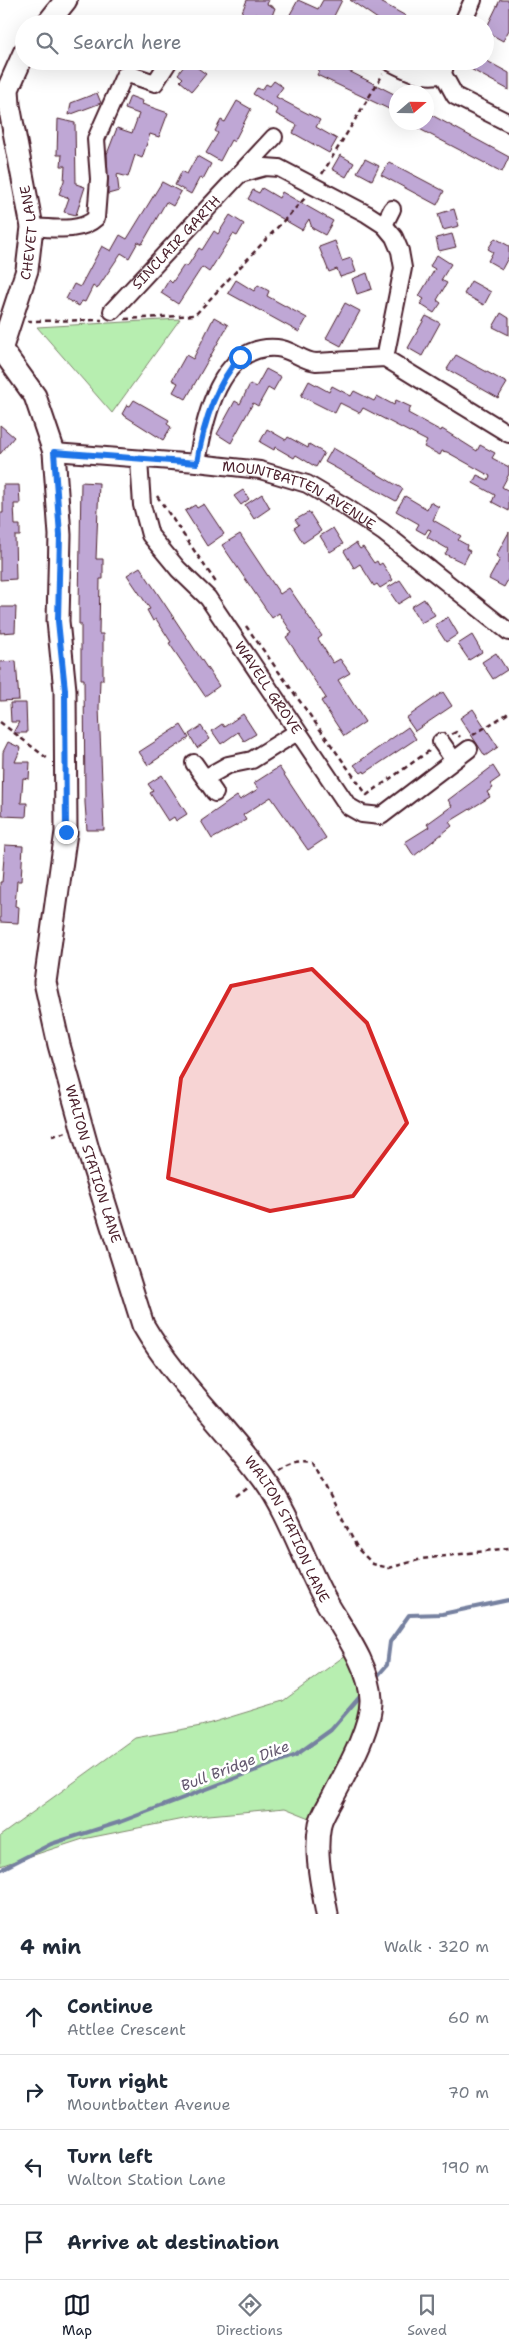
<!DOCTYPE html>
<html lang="en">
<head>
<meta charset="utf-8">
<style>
	body { margin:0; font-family:"Shantell Sans",sans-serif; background:#f6f6f7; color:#1f2937 }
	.compass { position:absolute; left:389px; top:85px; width:45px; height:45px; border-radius:50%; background:#fff; box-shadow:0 5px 20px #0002; rotate:70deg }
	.stop { position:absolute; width:15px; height:15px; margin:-11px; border:4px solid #1a73e8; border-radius:50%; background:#fff }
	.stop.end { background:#1a73e8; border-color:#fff; box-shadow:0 1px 5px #0008 }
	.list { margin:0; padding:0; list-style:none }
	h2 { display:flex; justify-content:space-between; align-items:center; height:65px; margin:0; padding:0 20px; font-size:21px }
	h2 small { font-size:16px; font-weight:400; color:#747a83 }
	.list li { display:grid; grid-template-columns:32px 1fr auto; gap:15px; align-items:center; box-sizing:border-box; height:75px; padding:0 20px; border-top:1px solid #e0e1e3 }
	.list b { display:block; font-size:19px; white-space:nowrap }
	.list p { margin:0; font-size:16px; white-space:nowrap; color:#747a83 }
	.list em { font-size:16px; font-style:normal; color:#747a83 }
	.icon { flex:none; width:28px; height:28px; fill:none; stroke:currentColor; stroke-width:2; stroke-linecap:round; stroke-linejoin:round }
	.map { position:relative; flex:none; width:509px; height:1914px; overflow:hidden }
	.search { position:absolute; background:#fff; box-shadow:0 5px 20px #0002; left:15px; right:15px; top:15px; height:55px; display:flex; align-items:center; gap:12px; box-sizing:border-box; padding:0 18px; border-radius:28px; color:#747a83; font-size:19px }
	.sheet { height:365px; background:#fff }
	nav { display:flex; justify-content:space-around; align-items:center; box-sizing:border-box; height:70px; border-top:1px solid #e0e1e3; background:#fff; font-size:14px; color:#747a83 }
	nav a { display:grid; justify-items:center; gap:2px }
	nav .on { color:#111827 }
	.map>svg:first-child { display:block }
</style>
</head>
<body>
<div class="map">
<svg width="509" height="1914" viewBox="0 0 509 1914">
	<rect width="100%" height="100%" fill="#fff"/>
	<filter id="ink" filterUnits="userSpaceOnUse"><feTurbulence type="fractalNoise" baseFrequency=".02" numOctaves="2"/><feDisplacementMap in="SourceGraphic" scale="10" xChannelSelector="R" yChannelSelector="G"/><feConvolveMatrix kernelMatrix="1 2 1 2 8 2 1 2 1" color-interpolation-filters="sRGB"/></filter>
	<g filter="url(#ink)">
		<!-- green -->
		<g fill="#b7eeb0" stroke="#80866e">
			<polygon points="180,319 112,413 37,327"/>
			<polygon points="354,1649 371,1700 320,1822 285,1808 198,1816 83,1839 0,1866 0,1836 135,1738 201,1726 283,1701"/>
		</g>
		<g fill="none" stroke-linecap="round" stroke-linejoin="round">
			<!-- stream -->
			<g stroke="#7681a0" stroke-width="4">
				<polyline points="374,1680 387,1665 390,1642 409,1615 442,1614 509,1600"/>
				<polyline points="0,1870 51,1844 120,1822 296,1755 331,1730 363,1693"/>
			</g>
		</g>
		<!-- building -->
		<g fill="#bfa7d5" stroke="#4a1f2b">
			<polygon points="247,0 269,0 267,4 275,8 270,21 256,14 254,19 241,14"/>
			<polygon points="298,0 318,9 323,0 342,0 330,24 299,24 288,18"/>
			<polygon points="350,0 377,0 406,16 401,24 385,24"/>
			<polygon points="500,0 509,0 509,30 503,41 485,31"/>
			<polygon points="188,61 206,74 192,91 180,81 183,78 178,74"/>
			<polygon points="324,61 329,61 396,95 391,110 317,75"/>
			<polygon points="456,61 487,61 509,73 509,90"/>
			<polygon points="274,81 283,87 276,97 320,120 316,127 337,139 329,153 293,133 297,125 276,114 278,110 253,94 257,88 262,90 266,84 270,86"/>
			<polygon points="97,93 101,103 69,115 71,103"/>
			<polygon points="130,96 143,101 142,104 168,113 159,137 150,134 142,158 135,155 128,177 117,174 119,191 108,194 107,154 117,128 132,133 139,114 125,109"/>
			<polygon points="237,101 251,109 234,142 231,140 220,161 206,153 218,133 215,131 221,120 225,122"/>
			<polygon points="426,112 509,157 502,172 406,122 426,122"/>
			<polygon points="58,119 75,123 76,184 85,187 76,215 64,212 69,198 59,194 64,181 65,166 61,166 62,155 57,155"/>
			<polygon points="340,155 354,163 346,177 332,169"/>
			<polygon points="197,156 211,164 203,179 200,177 191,194 175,185 182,171 187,174"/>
			<polygon points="365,159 379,166 372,180 357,172"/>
			<polygon points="389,162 444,191 437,205 381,175"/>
			<polygon points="162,182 181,192 173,206 166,202 142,244 138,242 129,258 121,253 97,289 93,286 85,302 82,301 79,306 66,299 74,284 80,287 102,246 111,251 120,235 127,239"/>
			<polygon points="262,188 279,198 282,192 333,221 325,235 312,228 309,219 302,230 248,199 253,190 259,193"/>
			<polygon points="454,209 459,226 443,230 438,214"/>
			<polygon points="230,215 244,224 237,236 233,234 209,272 202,267 178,304 161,293 169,280 172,283 184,265 187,267 199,248 202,250 214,231 218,234"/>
			<polygon points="452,234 456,247 439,251 436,238"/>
			<polygon points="495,238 509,246 509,256 502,269 488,261 493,252 488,249"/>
			<polygon points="335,241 342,261 351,258 356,272 340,277 337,269 329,272 319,247"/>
			<polygon points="437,255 451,264 441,280 447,283 437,300 441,303 434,313 420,304 424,299 419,296 435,269 430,266"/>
			<polygon points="367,273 372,289 357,294 352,279"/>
			<polygon points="236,280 254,291 258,285 269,291 267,296 307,318 299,332 228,293"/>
			<polygon points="471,281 491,292 484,305 464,294"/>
			<polygon points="345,303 360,311 341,346 326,338"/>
			<polygon points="501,313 509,318 509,335 493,327"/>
			<polygon points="426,316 440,323 422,356 408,348"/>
			<polygon points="214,317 228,325 186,399 173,392 178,383 172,380 186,355 193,359"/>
			<polygon points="456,355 507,383 498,398 447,369"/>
			<polygon points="266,369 281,377 273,391 268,388 258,406 253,403 231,443 217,434 235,401 240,404 250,384 256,387"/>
			<polygon points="309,381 329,392 332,386 351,396 354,391 374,401 377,396 394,405 396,400 411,407 408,413 441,431 442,429 477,451 480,445 495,453 492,458 509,467 509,474 502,487 509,491 509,511 492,502 495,495 473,483 477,475 488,480 490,476 447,452 442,451 440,455 424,447 427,441 363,408 360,413 340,403 335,413 301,396"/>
			<polygon points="134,400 169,420 167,424 171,427 163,440 122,414 127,405 130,406"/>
			<polygon points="0,425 14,437 0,454"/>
			<polygon points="267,429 286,440 288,437 308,448 309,444 324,453 316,467 296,455 294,458 275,447 274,450 260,442"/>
			<polygon points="333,448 403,489 396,501 325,462"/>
			<polygon points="81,482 99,483 96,559 103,559 103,579 100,579 99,634 103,634 103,680 100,680 99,708 104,830 87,830 85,803 84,679 81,679 81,624 79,624 79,605"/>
			<polygon points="3,485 19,485 20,504 14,504 15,525 20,525 20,536 15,536 16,579 0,580 0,513 3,513"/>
			<polygon points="243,490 249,499 241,505 234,496"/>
			<polygon points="262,494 270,508 254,519 245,505"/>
			<polygon points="405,496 427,509 430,502 439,507 433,520 461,536 458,540 467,545 466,549 470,551 464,563 445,554 448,549 427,537 431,530 428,529 425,534 416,529 419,524 396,511"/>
			<polygon points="204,504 224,534 207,546 185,511 195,505 197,508"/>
			<polygon points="309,512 321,531 303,543 294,528 299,525 295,520"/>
			<polygon points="333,528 343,544 330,552 320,536"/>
			<polygon points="509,532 509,578 504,587 489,579 500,559 496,556"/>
			<polygon points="240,534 280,594 289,588 322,636 318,639 333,663 340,659 350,673 338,680 365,722 344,736 321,701 326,698 286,637 292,633 279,613 272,618 222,545"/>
			<polygon points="356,543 360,549 363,547 374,563 377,561 379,565 382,563 393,580 380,588 377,584 374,586 360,564 354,568 344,551"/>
			<polygon points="140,567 219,686 205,696 169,643 171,642 156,619 153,621 147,610 150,609 127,575"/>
			<polygon points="400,580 411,596 398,604 387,588"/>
			<polygon points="424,599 435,615 421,623 411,607"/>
			<polygon points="0,607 16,607 15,632 0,633"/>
			<polygon points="448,617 458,634 446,642 435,625"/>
			<polygon points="472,635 482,652 469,660 458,644"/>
			<polygon points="496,653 507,670 493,679 482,662"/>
			<polygon points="16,661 19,700 0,701 0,662"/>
			<polygon points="443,692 452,706 415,731 406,718"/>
			<polygon points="10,703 26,703 27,733 13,733 19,722 11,722"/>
			<polygon points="473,709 498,747 485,756 460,718"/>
			<polygon points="243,714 256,734 244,741 238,732 221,744 212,731 222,724 224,727"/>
			<polygon points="181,725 189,738 148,765 139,752"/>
			<polygon points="201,726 210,739 197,748 189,734"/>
			<polygon points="408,727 416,739 365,773 364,771 361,773 354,765"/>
			<polygon points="8,742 21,748 15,762 30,762 29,779 23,778 21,803 27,803 26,817 2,816 3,752"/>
			<polygon points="493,766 500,777 490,784 493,788 487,792 490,797 449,822 452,826 414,856 405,842 429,827 427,824 452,806 448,800"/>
			<polygon points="279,767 326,838 308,850 271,797 243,815 246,820 212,839 201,821 237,796 240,800 258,789 254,783"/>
			<polygon points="162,775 187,814 176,821 174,817 168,821 150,793 153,791 148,784"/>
			<polygon points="5,845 23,846 21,881 17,881 15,906 19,907 18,923 0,922 0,882 2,882"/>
		</g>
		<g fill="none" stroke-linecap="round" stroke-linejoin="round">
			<defs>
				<g id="minor">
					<polyline points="462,24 473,0"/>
					<path d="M 388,61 C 405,70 423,80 443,74"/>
					<polyline points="446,61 443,74 455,96 509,123"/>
					<polyline points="240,174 265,167 279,168 367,214 384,225 394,237 400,251 403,268 385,358"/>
					<polyline points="384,225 392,209"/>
					<path d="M 32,227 C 53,228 80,233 96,218 L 99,179 L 96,139 L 124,76 L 131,75 L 155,83 L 169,61"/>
					<path id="s1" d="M 112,311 L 274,137"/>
					<path id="s2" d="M 54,452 L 197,463 L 260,470 L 307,484 L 346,507 L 383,532 L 509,632"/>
					<path id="s3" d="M 139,460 L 142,505 L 150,535 L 178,569 L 208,598 L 348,806 L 362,814 L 381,816 L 469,749"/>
					<path d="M 197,463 C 204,420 220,343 277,348 C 291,349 302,361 316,362 L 385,358 L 509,434"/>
					<polyline points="441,742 453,759"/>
					<polyline points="194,763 215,793"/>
					<polyline points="205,778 228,765 252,760 297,732"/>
				</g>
				<g id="major">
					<polyline points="47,24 66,0"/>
					<path id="s4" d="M 2,350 L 35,396 L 54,452 L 60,535 L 58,621 L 65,690 L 66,832 L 45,982 L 59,1045 L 89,1153 L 143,1325 C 176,1382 226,1426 264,1479 C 289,1514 302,1556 322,1594 C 338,1624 370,1664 371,1699 C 372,1727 346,1772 333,1797 C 329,1805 322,1815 320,1824 C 314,1854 322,1885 327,1914"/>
					<path id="s5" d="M 0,353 L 27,270 L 32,227 L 9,105 L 8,89 L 24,53"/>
				</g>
			</defs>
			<!-- minor casing -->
			<use href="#minor" stroke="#4a1f2b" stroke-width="20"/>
			<!-- major casing -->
			<use href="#major" stroke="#4a1f2b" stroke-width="25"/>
			<!-- path -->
			<g stroke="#4a1f2b" stroke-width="2.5" stroke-dasharray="5 4" stroke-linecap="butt">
				<polyline points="322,174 383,74"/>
				<polyline points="125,319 195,315 306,197"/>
				<polyline points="27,321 102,320"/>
				<polyline points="157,496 217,584"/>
				<polyline points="246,626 367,795 429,751"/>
				<polyline points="0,722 48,759"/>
				<polyline points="452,734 456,732 460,737"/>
				<polyline points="473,735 507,714 509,710"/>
				<polyline points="52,1136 67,1132"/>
				<path d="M 278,1471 C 290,1463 299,1461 313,1463 L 358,1549 L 373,1564 L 389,1568 L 422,1559 L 509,1548"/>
				<polyline points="236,1496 249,1486"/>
			</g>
			<!-- minor -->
			<use href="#minor" stroke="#fff" stroke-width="16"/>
			<!-- major -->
			<use href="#major" stroke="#fff" stroke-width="21"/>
		</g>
	</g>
	<g fill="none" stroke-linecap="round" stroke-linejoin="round" filter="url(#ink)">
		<!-- route -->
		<path stroke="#1a73e8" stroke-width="6" d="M 66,832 L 65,690 L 58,621 L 60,535 L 54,452 L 197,463 C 203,425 214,386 240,357"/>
	</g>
	<!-- marked area -->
	<path fill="#d62828" fill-opacity="0.2" stroke="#d62828" stroke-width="4" stroke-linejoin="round" d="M 312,969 L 367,1023 L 407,1123 L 353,1196 L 270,1211 L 168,1178 L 181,1078 L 231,986 Z"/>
	<g text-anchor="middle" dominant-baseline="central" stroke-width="5" stroke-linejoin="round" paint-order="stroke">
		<!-- street labels -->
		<g font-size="14" fill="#4a1f2b" stroke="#fff">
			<text stroke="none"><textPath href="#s5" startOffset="125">CHEVET LANE</textPath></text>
			<text stroke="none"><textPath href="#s1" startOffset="94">SINCLAIR GARTH</textPath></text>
			<text stroke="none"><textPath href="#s2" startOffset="252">MOUNTBATTEN AVENUE</textPath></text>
			<text stroke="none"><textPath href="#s3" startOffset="270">WAVELL GROVE</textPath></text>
			<text stroke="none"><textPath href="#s4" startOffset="836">WALTON STATION LANE</textPath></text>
			<text stroke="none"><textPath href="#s4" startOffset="1256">WALTON STATION LANE</textPath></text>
		</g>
		<!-- water labels -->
		<g font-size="15" font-style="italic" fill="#64586f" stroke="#fff">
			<text transform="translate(235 1766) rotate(-21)">Bull Bridge Dike</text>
		</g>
	</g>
</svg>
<svg class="compass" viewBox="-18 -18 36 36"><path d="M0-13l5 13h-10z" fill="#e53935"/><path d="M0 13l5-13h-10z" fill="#747a83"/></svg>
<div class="stop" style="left:240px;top:357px"></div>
<div class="stop end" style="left:66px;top:832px"></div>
<div class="search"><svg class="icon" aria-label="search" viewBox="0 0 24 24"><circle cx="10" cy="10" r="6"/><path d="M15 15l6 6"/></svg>Search here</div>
</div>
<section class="sheet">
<h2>4 min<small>Walk · 320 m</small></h2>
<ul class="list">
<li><svg class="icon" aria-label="ahead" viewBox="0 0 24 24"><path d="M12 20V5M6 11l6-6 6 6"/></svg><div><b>Continue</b><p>Attlee Crescent</p></div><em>60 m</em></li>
<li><svg class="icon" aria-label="right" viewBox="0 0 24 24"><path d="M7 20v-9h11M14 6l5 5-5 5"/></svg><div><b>Turn right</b><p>Mountbatten Avenue</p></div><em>70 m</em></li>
<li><svg class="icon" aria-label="left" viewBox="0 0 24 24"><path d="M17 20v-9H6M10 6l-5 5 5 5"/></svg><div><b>Turn left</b><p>Walton Station Lane</p></div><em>190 m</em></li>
<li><svg class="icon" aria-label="arrive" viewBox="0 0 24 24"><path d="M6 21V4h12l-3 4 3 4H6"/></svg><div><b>Arrive at destination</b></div></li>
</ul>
</section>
<nav>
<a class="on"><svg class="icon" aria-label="map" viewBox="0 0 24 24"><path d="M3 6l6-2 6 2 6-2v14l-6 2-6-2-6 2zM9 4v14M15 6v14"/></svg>Map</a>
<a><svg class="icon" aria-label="directions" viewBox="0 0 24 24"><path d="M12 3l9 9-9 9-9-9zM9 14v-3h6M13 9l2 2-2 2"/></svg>Directions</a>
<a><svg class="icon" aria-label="saved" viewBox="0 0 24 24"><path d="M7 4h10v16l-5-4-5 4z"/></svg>Saved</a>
</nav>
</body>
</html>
